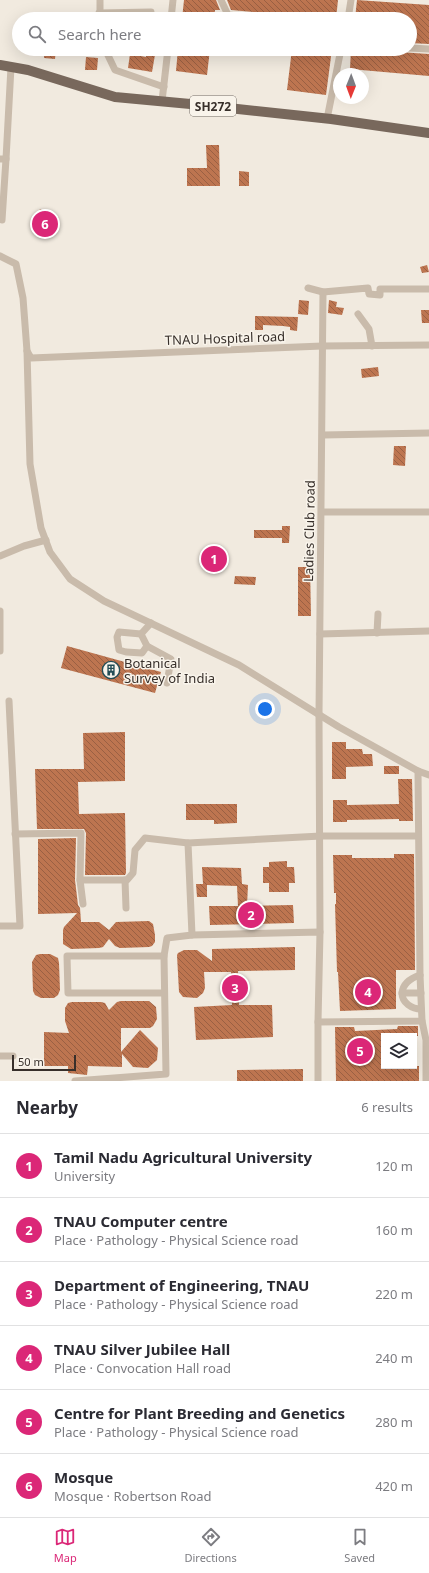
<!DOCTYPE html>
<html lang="en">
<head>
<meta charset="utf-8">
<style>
	body { margin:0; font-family:"Noto Sans",sans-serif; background:#f7f7f7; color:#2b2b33 }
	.controls { position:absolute; right:12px; bottom:12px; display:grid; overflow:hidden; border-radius:0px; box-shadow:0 4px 16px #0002 }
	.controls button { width:36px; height:36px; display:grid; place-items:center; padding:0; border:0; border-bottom:1px solid #e1e1e2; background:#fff; color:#2b2b33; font:20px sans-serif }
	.compass { position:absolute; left:333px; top:68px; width:36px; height:36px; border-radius:50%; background:#fff; box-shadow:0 4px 16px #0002; rotate:181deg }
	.scale { position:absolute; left:12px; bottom:10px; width:64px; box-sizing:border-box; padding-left:4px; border:2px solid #372f2a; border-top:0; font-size:11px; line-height:14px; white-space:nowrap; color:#372f2a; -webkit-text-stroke:3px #f9f4eb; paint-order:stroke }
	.you { position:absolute; left:265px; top:709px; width:14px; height:14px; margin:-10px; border:3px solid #fff; border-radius:50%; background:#1a73e8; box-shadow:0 0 0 6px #1a73e833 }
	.badge { display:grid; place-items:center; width:26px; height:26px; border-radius:50%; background:#db2777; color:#fff; font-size:13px; font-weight:700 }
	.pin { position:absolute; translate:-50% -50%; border:2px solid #fff; box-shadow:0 1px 4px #0006 }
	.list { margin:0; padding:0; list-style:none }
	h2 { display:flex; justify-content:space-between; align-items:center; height:52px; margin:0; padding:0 16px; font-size:17px }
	h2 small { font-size:13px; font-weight:400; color:#7c7c81 }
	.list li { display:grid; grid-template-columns:26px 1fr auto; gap:12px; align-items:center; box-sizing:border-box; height:64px; padding:0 16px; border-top:1px solid #e1e1e2 }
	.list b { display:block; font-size:15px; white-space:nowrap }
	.list p { margin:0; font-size:13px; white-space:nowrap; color:#7c7c81 }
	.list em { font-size:13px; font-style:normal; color:#7c7c81 }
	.icon { flex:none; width:22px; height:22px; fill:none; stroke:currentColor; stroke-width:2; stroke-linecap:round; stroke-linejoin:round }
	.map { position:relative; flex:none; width:429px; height:1081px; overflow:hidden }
	.search { position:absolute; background:#fff; box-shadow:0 4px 16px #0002; left:12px; right:12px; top:12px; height:44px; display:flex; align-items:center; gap:10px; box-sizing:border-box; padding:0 14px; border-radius:22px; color:#7c7c81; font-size:15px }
	.sheet { height:436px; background:#fff }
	nav { display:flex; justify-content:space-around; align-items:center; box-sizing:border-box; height:56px; border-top:1px solid #e1e1e2; background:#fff; font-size:11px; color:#7c7c81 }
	nav a { display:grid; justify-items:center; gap:2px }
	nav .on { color:#db2777 }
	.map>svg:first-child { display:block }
</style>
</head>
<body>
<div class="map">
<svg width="429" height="1081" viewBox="0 0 429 1081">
	<defs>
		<pattern id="building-back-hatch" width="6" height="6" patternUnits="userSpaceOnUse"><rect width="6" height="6" fill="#bd7550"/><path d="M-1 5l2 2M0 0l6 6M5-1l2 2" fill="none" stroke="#9a6043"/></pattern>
	</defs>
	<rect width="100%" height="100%" fill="#f1eadf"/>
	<!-- building -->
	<g fill="url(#building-back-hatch)">
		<polygon points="184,0 216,0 220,10 215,10 214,19 182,19"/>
		<polygon points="227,0 338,0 336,19 231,10"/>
		<polygon points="357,0 429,5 429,44 410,43 410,19 355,19"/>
		<polygon points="45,49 56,49 55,59 44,58"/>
		<polygon points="147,49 156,49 152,72 128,68 130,54 146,57"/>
		<polygon points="178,49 210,49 207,75 176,71"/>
		<polygon points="292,49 332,49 326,95 287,90"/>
		<polygon points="351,49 429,54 429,76 350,69"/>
		<polygon points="86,57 98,58 97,70 85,70"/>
		<polygon points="206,145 219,145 220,186 187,186 187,168 207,168"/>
		<polygon points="239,171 249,172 249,186 239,186"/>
		<polygon points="40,209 59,218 51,236 32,228"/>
		<polygon points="427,265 429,272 422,273 420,267"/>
		<polygon points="299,300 309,301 308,315 298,314"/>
		<polygon points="329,300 337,302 336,307 344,308 342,315 328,313"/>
		<polygon points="421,310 429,310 429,323 422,323"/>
		<polygon points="255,316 298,317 297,331 290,330 290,327 283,326 263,325 263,330 255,330"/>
		<polygon points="378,367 379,376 362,378 361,369"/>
		<polygon points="394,446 406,446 405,466 393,465"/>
		<polygon points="282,526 290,526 289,543 282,543 282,538 254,538 254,530 282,530"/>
		<polygon points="298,567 310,567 311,616 298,616"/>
		<polygon points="235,576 256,577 255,585 234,584"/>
		<polygon points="67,646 161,672 155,693 61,668"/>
		<polygon points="125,732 125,781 78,782 79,814 125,813 126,873 125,875 85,875 86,833 84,829 37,829 35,769 84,769 83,733"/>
		<polygon points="332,742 346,742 346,749 362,749 363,754 372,754 373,766 346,767 346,779 332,779"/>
		<rect x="384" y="766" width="15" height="8"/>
		<polygon points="398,779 412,779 413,821 399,821 399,819 347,820 347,822 333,822 333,800 347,800 347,805 399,804"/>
		<polygon points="186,804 237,804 237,823 214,824 214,820 186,820"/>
		<polygon points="76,838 75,880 78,905 80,908 81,922 99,922 109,930 116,922 149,921 153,924 155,935 155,942 152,946 149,947 120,948 115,946 109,939 103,947 99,948 71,949 63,944 63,930 64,927 77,913 38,914 38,839"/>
		<polygon points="394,854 414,854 415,970 396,970 396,1009 340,1011 338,972 337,972 335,904 336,904 336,893 334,893 333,855 352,855 352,858 394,858"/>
		<polygon points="287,861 287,867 294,867 295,883 289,883 289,892 269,892 269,883 263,883 263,867 269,867 269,862"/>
		<polygon points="202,867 241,868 242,884 248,885 247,906 293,905 294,923 210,925 209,906 238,906 237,886 207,885 207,897 197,897 196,884 203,884"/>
		<polygon points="295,947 295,970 238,971 239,1005 272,1005 273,1037 196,1040 194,1007 232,1005 231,972 204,972 205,988 203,993 197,998 183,997 179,992 177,955 178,953 184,950 197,950 212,961 212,949"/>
		<polygon points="40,954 50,954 58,958 59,963 60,990 58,995 54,998 41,998 35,995 33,991 32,962 36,955"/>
		<polygon points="121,1001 149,1001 156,1007 157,1019 153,1026 150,1028 121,1028 121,1052 140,1030 158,1048 157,1060 148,1068 133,1067 122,1054 122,1067 88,1066 87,1075 68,1073 68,1066 44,1066 44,1032 69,1033 65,1021 65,1008 68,1003 72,1002 101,1002 105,1003 109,1010 117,1002"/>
		<polygon points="398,1026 418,1026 418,1036 384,1036 384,1066 419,1066 419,1081 336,1081 335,1027 354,1027 355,1031 397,1029"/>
		<polygon points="303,1069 303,1081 237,1081 237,1070"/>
	</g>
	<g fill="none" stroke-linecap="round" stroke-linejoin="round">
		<!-- street -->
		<g stroke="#c9bbab" stroke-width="7">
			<polyline points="100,0 100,19"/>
			<polyline points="221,0 228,15 269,19"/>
			<polyline points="99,13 151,12"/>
			<polyline points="171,19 173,0"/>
			<polyline points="348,19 351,0"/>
			<polyline points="410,48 429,49"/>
			<polyline points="105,49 115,70 164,87"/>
			<polyline points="162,101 168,49"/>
			<polyline points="327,119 341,49"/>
			<polyline points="0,159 6,159 11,67"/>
			<polyline points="2,220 6,159"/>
			<polyline points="0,256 16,264 23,298 27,351 30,464 41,528 50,552 70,579 104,601 239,665 339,727 418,771 429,775"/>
			<polyline points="308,288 323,292 368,288 369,294 380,295 380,289 429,289"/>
			<polyline points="358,314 369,329 372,346"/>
			<polyline points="27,351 31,358 322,346 429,345"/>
			<polyline points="323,435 429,433"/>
			<polyline points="322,512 429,512"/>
			<polyline points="0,556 24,546 46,540"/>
			<polyline points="0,611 0,651"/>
			<polyline points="377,633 378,614"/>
			<polyline points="141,634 147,646 171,659 167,683"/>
			<polyline points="320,634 429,631"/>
			<polyline points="147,646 142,653 126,652 119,650 117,637 119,632 141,634 151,623"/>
			<polyline points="15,834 81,833 80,880 83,904"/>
			<polyline points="80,880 127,880 133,873 135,850 145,838 188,843"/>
			<polyline points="125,880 126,908"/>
			<polyline points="0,926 20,926 9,701"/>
			<polyline points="320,932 319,715 323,292"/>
			<polyline points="192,935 320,932 318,1022"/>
			<polyline points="164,956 67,956 68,993 164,993"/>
			<path d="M 420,975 C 411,978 403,983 402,993 L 421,993"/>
			<path d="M 402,993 C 402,1003 412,1009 421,1009"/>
			<polyline points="422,1021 426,1040 426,1081"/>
			<polyline points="0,1056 13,1056"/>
			<polyline points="75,1081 166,1074 164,956 167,938 192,935 188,843 321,836 418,836"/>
			<polyline points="318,1081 318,1022 422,1021 420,975 418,771"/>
		</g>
		<!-- primary -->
		<polyline stroke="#78685c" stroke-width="10" points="0,65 28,70 115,97 201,105 331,119 429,133"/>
	</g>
	<!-- icons -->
	<defs>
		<symbol id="building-ring" viewBox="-11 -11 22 22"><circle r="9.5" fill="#f9f4eb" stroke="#224d56" stroke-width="1.5"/><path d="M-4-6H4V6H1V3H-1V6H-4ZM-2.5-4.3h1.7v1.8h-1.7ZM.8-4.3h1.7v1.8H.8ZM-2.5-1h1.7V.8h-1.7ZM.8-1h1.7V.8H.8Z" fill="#224d56"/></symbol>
	</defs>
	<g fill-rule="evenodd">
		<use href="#building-ring" x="101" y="660" width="20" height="20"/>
	</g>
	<g text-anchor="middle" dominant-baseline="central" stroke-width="3" stroke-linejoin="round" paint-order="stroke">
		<!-- shield labels -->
		<rect fill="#f9f4eb" stroke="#716a64" stroke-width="1" x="190" y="96" width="46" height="20" rx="3"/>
		<g font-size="12" font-weight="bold" fill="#372f2a">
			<text x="213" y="106">SH272</text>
		</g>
		<!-- street labels -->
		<g font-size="13" fill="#372f2a" stroke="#f9f4eb">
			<text transform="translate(225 338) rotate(-2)">TNAU Hospital road</text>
			<text transform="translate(309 531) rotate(-89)">Ladies Club road</text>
		</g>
		<!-- poi labels -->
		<g font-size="13" fill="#372f2a" stroke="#f9f4eb" text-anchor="start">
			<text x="124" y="663">Botanical<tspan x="124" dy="15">Survey of India</tspan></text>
		</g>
	</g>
</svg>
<div class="controls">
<button><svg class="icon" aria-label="layers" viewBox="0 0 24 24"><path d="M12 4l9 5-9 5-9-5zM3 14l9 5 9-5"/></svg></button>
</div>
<svg class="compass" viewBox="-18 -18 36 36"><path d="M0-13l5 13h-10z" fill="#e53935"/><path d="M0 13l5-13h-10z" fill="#7c7c81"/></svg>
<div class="scale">50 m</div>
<div class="you"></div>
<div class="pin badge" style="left:214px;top:559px">1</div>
<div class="pin badge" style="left:251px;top:915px">2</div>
<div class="pin badge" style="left:235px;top:988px">3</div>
<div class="pin badge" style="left:368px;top:992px">4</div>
<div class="pin badge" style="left:360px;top:1051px">5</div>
<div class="pin badge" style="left:45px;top:224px">6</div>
<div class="search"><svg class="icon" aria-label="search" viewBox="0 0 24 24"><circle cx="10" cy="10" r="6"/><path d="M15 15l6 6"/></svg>Search here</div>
</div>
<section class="sheet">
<h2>Nearby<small>6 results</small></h2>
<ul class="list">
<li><span class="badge">1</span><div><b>Tamil Nadu Agricultural University</b><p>University</p></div><em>120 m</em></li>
<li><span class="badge">2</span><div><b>TNAU Computer centre</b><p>Place · Pathology - Physical Science road</p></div><em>160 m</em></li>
<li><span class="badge">3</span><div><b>Department of Engineering, TNAU</b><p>Place · Pathology - Physical Science road</p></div><em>220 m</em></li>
<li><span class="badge">4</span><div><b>TNAU Silver Jubilee Hall</b><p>Place · Convocation Hall road</p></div><em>240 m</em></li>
<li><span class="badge">5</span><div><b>Centre for Plant Breeding and Genetics</b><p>Place · Pathology - Physical Science road</p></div><em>280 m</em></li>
<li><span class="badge">6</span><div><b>Mosque</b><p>Mosque · Robertson Road</p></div><em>420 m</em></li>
</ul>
</section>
<nav>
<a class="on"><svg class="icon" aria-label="map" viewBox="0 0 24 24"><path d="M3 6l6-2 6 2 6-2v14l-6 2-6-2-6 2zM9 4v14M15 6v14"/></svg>Map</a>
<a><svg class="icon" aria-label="directions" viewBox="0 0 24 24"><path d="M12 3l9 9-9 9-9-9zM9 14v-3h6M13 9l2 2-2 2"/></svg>Directions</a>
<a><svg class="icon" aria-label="saved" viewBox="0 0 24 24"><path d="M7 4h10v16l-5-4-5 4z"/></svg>Saved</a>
</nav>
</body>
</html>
